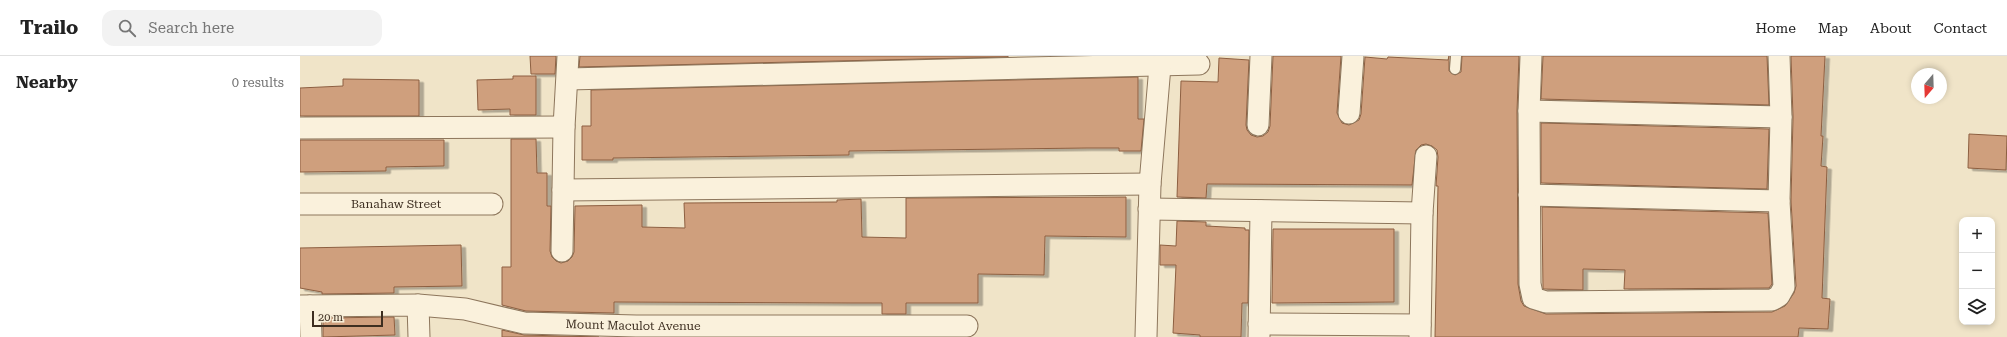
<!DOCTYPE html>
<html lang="en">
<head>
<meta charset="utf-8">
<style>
	body { margin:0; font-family:"Roboto Serif",serif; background:#f2f2f2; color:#222 }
	.controls { position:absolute; right:12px; bottom:12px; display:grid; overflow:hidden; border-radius:8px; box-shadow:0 2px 6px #0003 }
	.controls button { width:36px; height:36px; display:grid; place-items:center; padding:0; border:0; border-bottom:1px solid #e0e0e0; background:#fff; color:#222; font:20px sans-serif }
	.compass { position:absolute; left:1611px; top:12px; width:36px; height:36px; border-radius:50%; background:#fff; box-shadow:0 2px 6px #0003; rotate:199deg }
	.scale { position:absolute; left:12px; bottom:10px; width:71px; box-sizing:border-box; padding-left:4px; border:2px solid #3d2e20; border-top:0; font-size:11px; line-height:14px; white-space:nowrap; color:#3d2e20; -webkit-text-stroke:3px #f7eed8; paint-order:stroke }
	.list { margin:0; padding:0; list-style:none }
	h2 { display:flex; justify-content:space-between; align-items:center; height:52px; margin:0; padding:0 16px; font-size:17px }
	h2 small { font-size:13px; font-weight:400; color:#767676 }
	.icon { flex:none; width:22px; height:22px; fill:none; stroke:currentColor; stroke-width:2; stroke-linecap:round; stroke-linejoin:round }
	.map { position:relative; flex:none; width:1707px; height:281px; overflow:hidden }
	header { display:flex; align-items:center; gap:24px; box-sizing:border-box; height:56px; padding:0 20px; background:#fff; border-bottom:1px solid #e0e0e0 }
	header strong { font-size:19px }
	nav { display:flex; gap:22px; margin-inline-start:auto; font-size:14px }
	.search { width:280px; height:36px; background:#f2f2f2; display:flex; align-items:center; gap:10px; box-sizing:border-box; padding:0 14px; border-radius:12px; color:#767676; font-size:15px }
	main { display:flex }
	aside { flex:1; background:#fff }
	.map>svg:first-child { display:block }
</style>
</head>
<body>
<header>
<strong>Trailo</strong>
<div class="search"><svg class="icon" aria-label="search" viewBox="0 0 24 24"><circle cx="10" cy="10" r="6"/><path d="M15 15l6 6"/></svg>Search here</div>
<nav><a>Home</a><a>Map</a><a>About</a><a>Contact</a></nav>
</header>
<main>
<aside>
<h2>Nearby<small>0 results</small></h2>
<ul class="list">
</ul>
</aside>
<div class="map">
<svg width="1707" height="281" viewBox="0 0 1707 281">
	<defs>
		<filter id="shadow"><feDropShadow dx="4.5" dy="2.5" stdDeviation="0" flood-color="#0004"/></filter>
	</defs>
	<rect width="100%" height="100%" fill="#f0e4c8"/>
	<!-- building -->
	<g fill="#cf9f7d" stroke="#8d5f41" filter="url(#shadow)">
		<polygon points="230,0 256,0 255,18 231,18"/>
		<polygon points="280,0 708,0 708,1 279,11"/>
		<polygon points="973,0 1041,0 1037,57 1042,67 1049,69 1059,64 1061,58 1065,1 1087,3 1088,1 1148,4 1149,0 1149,15 1155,19 1161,16 1162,0 1219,0 1217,55 1218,228 1221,245 1224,250 1246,258 1472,256 1485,250 1494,237 1496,230 1491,145 1493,61 1491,0 1525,0 1521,80 1523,80 1521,110 1527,111 1522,242 1530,243 1528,273 1499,272 1498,281 1135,281 1138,130 1136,130 1138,101 1137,94 1132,90 1126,88 1121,89 1116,94 1112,129 907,128 906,142 877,141 881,25 918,26 919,2 949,4 946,69 947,74 951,79 957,81 963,80 968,76 970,70"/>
		<polygon points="1243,0 1467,0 1469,49 1241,43"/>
		<polygon points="213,20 236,20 236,59 210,59 210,53 178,54 177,24 213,23"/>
		<polygon points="838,21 838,63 844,63 841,95 819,95 819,92 787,92 549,95 549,99 313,102 313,104 282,104 282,70 291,70 291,34"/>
		<polygon points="43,23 119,24 119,60 0,60 0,32 43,30"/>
		<polygon points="1241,67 1469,73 1467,133 1241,127"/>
		<polygon points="1669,78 1707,80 1706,114 1668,112"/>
		<polygon points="211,83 236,83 237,117 247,117 247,150 251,150 250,195 252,201 256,205 261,207 268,205 272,201 274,196 275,150 342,149 342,171 385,172 384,147 537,146 537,144 561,143 562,181 606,182 606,142 826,141 826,181 745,180 744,219 678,218 678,247 606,247 606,258 582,258 582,247 550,247 314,246 314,257 226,255 202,249 202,211 211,211"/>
		<polygon points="0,84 144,84 144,110 86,111 86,115 0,116"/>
		<polygon points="1242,151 1468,157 1472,228 1469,232 1324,233 1325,214 1283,213 1283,234 1243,233"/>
		<polygon points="877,165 906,166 906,170 945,172 945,174 949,174 948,247 942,247 941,281 900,281 900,279 873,277 876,209 860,209 860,189 876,190"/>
		<polygon points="973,173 1094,173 1094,246 972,247"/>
		<polygon points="161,189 162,230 94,231 94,237 22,238 22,236 0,232 0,192"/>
		<polygon points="94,261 95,279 23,281 23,262"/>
		<polygon points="202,274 224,279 299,281 202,281"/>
	</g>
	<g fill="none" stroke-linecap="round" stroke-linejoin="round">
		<defs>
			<polyline id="service" points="1155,13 1156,0"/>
			<g id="minor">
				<polyline points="1231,0 1229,55 1230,228 1233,242 1246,246 1472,244 1479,240 1484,231 1479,145 1481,61 1479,0"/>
				<polyline points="268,23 899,8"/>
				<polyline points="1229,55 1481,61"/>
				<polyline points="1049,57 1053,0"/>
				<polyline points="958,69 961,0"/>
				<polyline points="0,72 264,71"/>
				<polyline points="263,134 850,128"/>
				<polyline points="1229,139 1479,145"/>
				<path id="s1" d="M 0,148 L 192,148"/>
				<polyline points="849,153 1122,157"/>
				<polyline points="262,195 264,71 268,0"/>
				<polyline points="118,249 119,281"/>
				<path id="s2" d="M 0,250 L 118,249 L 165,253 L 224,267 L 336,270 L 667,270"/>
				<polyline points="10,250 11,281"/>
				<polyline points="959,268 1120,269"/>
				<polyline points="846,281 850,128 860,10"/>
				<polyline points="959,281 961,155"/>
				<polyline points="1120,281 1122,157 1126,100"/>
			</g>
		</defs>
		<!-- service casing -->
		<use href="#service" stroke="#8d765c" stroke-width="12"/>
		<!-- minor casing -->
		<use href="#minor" stroke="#8d765c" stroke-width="23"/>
		<!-- service -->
		<use href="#service" stroke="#faf1dc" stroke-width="10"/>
		<!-- minor -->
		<use href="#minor" stroke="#faf1dc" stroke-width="21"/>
	</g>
	<g text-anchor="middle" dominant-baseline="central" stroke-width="3" stroke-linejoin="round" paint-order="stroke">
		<!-- street labels -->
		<g font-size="12" fill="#3d2e20" stroke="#f7eed8">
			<text stroke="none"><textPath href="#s1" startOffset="96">Banahaw Street</textPath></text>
			<text stroke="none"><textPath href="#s2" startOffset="335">Mount Maculot Avenue</textPath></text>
		</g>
	</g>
</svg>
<div class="controls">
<button>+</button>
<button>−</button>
<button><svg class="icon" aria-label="layers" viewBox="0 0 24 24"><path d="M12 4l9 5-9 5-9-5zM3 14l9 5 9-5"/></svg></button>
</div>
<svg class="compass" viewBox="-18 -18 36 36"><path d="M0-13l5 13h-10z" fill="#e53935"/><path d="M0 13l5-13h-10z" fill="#767676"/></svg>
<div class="scale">20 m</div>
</div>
</main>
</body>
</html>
